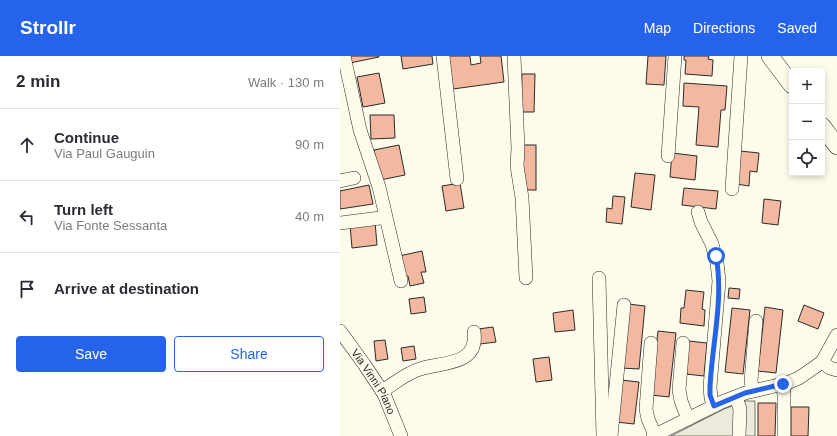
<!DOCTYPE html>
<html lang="en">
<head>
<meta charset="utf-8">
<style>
	body { margin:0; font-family:Arial,sans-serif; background:#f2f2f3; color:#2b2b33 }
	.controls { position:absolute; right:12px; top:12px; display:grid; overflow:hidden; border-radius:4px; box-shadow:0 2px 6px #0003 }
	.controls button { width:36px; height:36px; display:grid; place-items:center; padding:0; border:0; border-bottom:1px solid #e1e1e2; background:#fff; color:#2b2b33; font:20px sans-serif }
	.stop { position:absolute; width:12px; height:12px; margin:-9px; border:3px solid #2563eb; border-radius:50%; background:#fff }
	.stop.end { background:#2563eb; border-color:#fff; box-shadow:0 1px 4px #0008 }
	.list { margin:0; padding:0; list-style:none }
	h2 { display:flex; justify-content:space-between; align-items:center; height:52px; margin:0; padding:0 16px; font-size:17px }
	h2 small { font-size:13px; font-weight:400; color:#7c7c81 }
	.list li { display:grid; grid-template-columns:26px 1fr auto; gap:12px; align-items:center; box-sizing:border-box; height:72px; padding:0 16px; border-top:1px solid #e1e1e2 }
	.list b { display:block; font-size:15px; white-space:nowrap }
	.list p { margin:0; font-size:13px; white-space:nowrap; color:#7c7c81 }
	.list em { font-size:13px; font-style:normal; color:#7c7c81 }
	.actions { display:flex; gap:8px; padding:12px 16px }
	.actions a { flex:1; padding:9px 0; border:1px solid #2563eb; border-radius:4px; text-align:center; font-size:14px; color:#2563eb }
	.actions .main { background:#2563eb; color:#fff }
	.icon { flex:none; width:22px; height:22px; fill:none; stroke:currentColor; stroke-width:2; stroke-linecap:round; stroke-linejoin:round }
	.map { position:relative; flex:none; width:497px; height:380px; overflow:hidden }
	header { display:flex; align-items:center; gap:24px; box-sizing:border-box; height:56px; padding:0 20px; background:#2563eb; color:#fff }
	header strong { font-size:19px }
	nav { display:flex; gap:22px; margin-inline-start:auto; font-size:14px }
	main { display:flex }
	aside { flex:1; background:#fff }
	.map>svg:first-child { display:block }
</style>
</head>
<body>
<header>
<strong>Strollr</strong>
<nav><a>Map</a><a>Directions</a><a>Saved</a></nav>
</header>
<main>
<aside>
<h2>2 min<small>Walk · 130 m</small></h2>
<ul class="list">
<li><svg class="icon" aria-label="ahead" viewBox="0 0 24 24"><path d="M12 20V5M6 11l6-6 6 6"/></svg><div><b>Continue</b><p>Via Paul Gauguin</p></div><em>90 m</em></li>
<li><svg class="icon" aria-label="left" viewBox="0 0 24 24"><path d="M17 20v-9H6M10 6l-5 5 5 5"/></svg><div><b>Turn left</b><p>Via Fonte Sessanta</p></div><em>40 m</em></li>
<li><svg class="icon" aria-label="arrive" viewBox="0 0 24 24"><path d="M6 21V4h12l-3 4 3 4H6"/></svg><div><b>Arrive at destination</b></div></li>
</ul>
<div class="actions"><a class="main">Save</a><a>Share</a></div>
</aside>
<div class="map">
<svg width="497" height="380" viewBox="0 0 497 380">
	<rect width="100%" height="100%" fill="#fdfbea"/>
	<!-- parking -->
	<polygon fill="#eceadb" stroke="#74746e" points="405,345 415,345 415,380 331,380 384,353"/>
	<!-- building -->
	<g fill="#f2b8a0" stroke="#2b2b2b">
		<polygon points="9,0 39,0 39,1 10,7"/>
		<polygon points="61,0 92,0 93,8 63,13"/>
		<polygon points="109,0 130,0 131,9 141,7 140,0 161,0 164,26 113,33"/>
		<polygon points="308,0 326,0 324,29 306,28"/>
		<polygon points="344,0 369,0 368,3 373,4 372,20 345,18 346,4 344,4"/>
		<polygon points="39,17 45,47 23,51 17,21"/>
		<polygon points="182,18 195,18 194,56 181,56"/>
		<polygon points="344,27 387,30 385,54 381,54 378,91 356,89 359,51 343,50"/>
		<polygon points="30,59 54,59 55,82 31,83"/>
		<polygon points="59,89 65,119 40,124 34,94"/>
		<rect x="183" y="89" width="13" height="45"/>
		<polygon points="400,95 419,97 417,116 410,115 409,130 396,128"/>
		<polygon points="332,97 357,100 355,124 330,121"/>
		<polygon points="295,117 315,119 311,154 291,151"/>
		<polygon points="120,127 124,152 106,155 102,130"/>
		<polygon points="29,129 33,148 0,153 0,135"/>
		<polygon points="344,132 378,135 376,153 342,149"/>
		<polygon points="273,140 285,141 282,168 266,166 267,152 272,153"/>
		<polygon points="424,143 441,145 438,169 422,167"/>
		<polygon points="35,166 37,189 12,192 10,169"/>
		<polygon points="82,195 86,216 81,216 84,227 70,230 68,220 63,221 59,200"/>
		<polygon points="389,232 400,233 399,243 388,242"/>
		<polygon points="346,234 364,236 362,253 365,254 364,270 340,267 341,252 344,252"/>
		<polygon points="84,241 86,256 71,258 69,243"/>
		<polygon points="288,248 305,250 299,313 281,312"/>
		<polygon points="464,249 484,257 478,273 458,265"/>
		<polygon points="425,251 443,254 436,317 418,315"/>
		<polygon points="392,252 410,254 403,318 385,316"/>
		<polygon points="233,254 235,274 215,276 213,257"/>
		<polygon points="153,271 156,286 140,288 138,273"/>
		<polygon points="318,275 336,277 329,341 311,339"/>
		<polygon points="45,284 48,303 36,305 34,285"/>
		<polygon points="349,285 367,287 364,320 346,318"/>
		<polygon points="74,290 76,303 63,305 61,292"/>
		<polygon points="209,301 212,324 196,326 193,303"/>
		<polygon points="281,324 299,326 294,368 276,366"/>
		<polygon points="418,347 436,347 435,380 418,380"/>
		<polygon points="451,351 469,351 468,380 451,380"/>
	</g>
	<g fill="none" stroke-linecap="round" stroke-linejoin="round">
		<defs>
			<g id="minor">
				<polyline points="4,0 20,74 39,131 61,225"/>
				<polyline points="103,0 117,123"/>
				<polyline points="174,0 178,92 177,110 182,142 186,222"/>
				<polyline points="328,100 335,0"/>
				<polyline points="0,125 14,122"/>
				<polyline points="392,133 401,0"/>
				<polyline points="358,156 361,166 372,188 377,207 379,225 370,331 371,342 374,350"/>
				<polyline points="0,167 40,162"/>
				<polyline points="259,222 263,380"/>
				<path id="s1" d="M 0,275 L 24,308 L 44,338 L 61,380"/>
				<polyline points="311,287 306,353 308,363 315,379"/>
				<polyline points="343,287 339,334 341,345 348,363"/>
				<polyline points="482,306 490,312 497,314"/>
				<polyline points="443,328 444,339 444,380"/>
				<path d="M 42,335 C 54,328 66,317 80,313 C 101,306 139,310 134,276"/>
				<polyline points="413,335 411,325 416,265"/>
				<polyline points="396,341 400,353 399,380"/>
				<polyline points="271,380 284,249"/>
				<polyline points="313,380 382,346 405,337 447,327 459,322 482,306 497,279"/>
			</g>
			<g id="major">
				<polyline points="430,0 452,29"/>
				<polyline points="482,70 497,90"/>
			</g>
		</defs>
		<!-- minor casing -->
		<use href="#minor" stroke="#2b2b2b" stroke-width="14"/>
		<!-- major casing -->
		<use href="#major" stroke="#2b2b2b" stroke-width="18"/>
		<!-- minor -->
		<use href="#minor" stroke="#fdfbea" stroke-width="13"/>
		<!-- major -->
		<use href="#major" stroke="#fdfbea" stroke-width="17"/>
	</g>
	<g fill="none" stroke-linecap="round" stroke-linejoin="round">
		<!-- route -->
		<path stroke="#2563eb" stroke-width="5" d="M 376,200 C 384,243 372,288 370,331 L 370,339 L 374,350 L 405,337 L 443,328"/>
	</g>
	<g text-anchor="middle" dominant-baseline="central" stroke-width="3" stroke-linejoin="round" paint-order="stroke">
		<!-- street labels -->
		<g font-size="11" fill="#2b2b2b" stroke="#fdfbea">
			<text stroke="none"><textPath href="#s1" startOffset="61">Via Vinni Piano</textPath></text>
		</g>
	</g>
</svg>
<div class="controls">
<button>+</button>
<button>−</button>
<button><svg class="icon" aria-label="locate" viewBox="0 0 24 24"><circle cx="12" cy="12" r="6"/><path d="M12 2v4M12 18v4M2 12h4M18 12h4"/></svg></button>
</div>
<div class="stop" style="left:376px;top:200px"></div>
<div class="stop end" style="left:443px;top:328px"></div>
</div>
</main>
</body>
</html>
